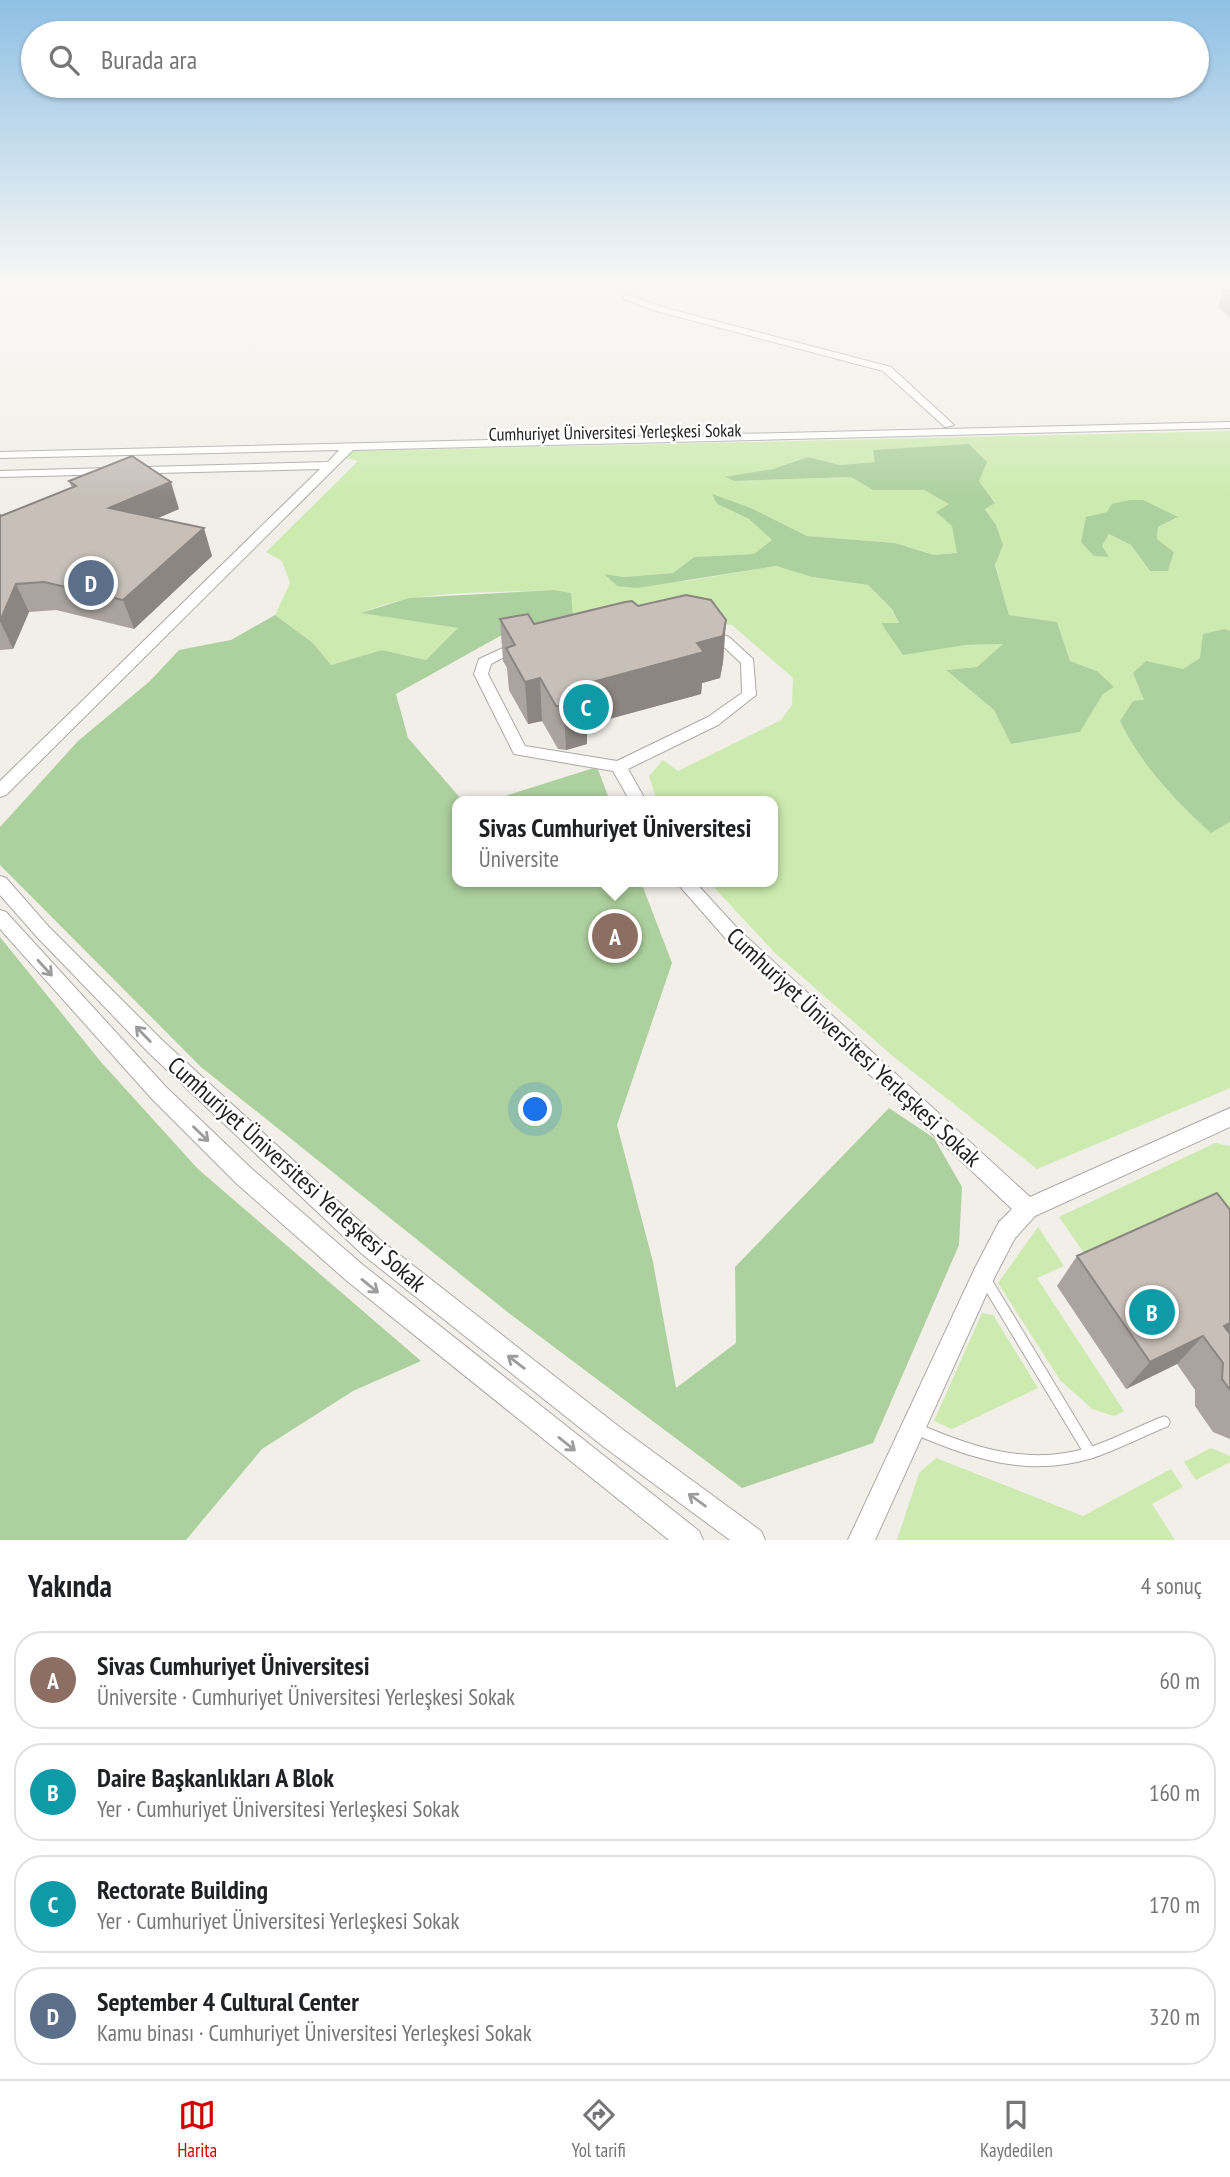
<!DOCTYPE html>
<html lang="tr">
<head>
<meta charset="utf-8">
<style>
	body { margin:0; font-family:"PT Sans Narrow",sans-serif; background:#f2f2f2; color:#202124 }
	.you { position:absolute; left:536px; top:1110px; width:24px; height:24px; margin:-18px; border:5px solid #fff; border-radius:50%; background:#1a73e8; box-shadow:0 0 0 10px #1a73e833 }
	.badge { display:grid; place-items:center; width:46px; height:46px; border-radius:50%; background:#d40000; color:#fff; font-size:23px; font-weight:700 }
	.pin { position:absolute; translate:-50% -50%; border:4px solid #fff; box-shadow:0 2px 7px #0006 }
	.popup { position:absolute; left:452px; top:796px; width:326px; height:91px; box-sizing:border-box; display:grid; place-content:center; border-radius:14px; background:#fff; filter:drop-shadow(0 2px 5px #0005); font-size:23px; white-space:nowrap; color:#757577 }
	.popup b { font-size:26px; color:#202124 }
	.popup::after { content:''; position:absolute; left:50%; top:100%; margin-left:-14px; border:14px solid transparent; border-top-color:#fff }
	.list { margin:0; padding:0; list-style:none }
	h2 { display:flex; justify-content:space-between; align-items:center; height:91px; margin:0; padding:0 28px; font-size:30px }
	h2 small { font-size:23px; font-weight:400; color:#757577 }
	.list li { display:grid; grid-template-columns:46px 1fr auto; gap:21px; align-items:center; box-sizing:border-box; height:98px; margin:0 14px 14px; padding:0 14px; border:2px solid #e0e0e0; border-radius:28px }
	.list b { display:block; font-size:26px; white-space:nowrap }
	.list p { margin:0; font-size:23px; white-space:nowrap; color:#757577 }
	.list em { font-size:23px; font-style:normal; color:#757577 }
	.icon { flex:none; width:38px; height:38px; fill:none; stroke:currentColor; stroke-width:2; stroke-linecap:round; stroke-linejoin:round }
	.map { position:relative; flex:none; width:1230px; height:1540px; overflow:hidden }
	.search { position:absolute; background:#fff; box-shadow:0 2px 5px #0004; left:21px; right:21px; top:21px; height:77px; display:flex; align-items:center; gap:18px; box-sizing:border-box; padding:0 24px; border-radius:38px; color:#757577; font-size:26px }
	.sheet { height:539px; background:#fff }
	nav { display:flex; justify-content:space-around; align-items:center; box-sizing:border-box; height:98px; border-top:2px solid #e0e0e0; background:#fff; font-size:19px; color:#757577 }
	nav a { display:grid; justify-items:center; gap:4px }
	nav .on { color:#d40000 }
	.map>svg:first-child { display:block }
</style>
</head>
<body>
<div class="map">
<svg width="1230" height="1540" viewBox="0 0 1230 1540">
	<rect width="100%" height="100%" fill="#f2efe9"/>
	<!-- grass -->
	<g fill="#cdebb0" fill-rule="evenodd">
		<path d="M 1230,431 L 1230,631 L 1225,629 L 1201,658 L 1183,669 L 1211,833 L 1230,822 L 1230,1088 L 1037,1169 L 895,1058 L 775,953 L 709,882 L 772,882 L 772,801 L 657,801 L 649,776 L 663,760 L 678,771 L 781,720 L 792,705 L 793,678 L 732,625 L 675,619 L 574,628 L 553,590 C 499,593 408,589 363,613 L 459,628 L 426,660 L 382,650 L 331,665 L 313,643 L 275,615 L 290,583 L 282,561 L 266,552 L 358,461 L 346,458 L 353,451 ZM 874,450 L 979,481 L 995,502 L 985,508 L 996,525 L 995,564 L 1009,615 L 1056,622 L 1070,661 L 1097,671 L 1103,694 L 1080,732 L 1011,744 L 994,710 L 946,670 L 977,667 L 1004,644 L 965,645 L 881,624 L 899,624 L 892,609 L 868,585 L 812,577 L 776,566 L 686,581 L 617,586 L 605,575 L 624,577 L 673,573 L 694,557 L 755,554 L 772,540 L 749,519 L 717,504 L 713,495 L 751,508 L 807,536 L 895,543 L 934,555 L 958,553 L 950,504 L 924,490 L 873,490 L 851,477 L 735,481 L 726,478 L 773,469 L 808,457 L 840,465 L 876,462 ZM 1112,504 L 1177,518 L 1158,527 L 1157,539 L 1174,552 L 1168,571 L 1150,571 L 1131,545 L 1109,534 L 1102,546 Z"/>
		<polygon points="1215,1143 1230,1146 1230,1254 1086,1256 1059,1217"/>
		<polygon points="1038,1227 1064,1266 1037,1278 1124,1411 1114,1416 1092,1409 1060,1380 998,1283"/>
		<polygon points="982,1313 993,1315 1038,1388 952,1429 934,1421"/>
		<polygon points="1211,1448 1230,1456 1230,1462 1196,1480 1184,1462"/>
		<polygon points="936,1458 1083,1516 1171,1469 1183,1487 1152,1504 1175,1540 897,1540 919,1473"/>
	</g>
	<!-- forest -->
	<g fill="#add19e">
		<polygon points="969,444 987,462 979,481 995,503 985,509 996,525 1003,545 995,565 1009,615 1057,622 1070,661 1097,671 1114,687 1103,694 1080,732 1011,744 994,710 946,670 977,667 1003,644 965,645 903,655 881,623 899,623 892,609 868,585 812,577 776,566 637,588 617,586 604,574 624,577 673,573 694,557 754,554 772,540 749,519 717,504 712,494 751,508 807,536 895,543 934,555 957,553 952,526 936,512 949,504 924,490 873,490 851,477 735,481 724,477 773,469 808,457 840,465 875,462 873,450"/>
		<polygon points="1130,500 1143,500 1178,517 1158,527 1157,539 1174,552 1168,571 1150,571 1131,545 1109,534 1102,546 1109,557 1094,556 1081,542 1086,517 1107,512 1112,504"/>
		<polygon points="553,590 571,593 574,628 502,635 396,694 408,738 463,801 458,801 458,882 641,882 672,963 617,1125 653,1262 676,1388 736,1343 735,1267 889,1108 934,1138 962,1187 959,1245 873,1443 742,1488 510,1314 201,1067 0,865 0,827 78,741 150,681 179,650 231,640 275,615 313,643 331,665 382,650 426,660 458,628 361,613 409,598"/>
		<path d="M 1225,629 L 1230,631 L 1230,822 L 1211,833 C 1174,799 1142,766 1120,721 L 1133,701 L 1144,700 L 1133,673 L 1146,661 L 1183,669 L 1200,658 L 1203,634 Z"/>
		<polygon points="597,767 610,801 489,801"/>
		<polygon points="0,937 101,1062 198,1169 421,1361 353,1391 262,1449 186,1540 0,1540"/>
	</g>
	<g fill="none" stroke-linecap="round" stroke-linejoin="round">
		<defs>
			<g id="lane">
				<polyline points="985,1279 1090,1453"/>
				<path d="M 914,1428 C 971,1453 1028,1472 1090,1453 C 1115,1445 1139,1432 1164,1422"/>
			</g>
			<g id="street">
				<polygon points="627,294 662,307 891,367 954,425 945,427 883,371 656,311 624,299 624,295"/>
				<polygon points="1230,422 1230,428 353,450 6,795 0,797 0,781 320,469 0,477 0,471 328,462 339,450 0,458 0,452"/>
				<polygon points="705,629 729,637 753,659 756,695 718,725 628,769 646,801 630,801 613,771 514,754 474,674 479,659 503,648 528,647 530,650 528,653 506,656 491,664 488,674 525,746 617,761 708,717 742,693 741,663 724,647 698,633 700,630"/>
				<polygon points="0,876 6,878 49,927 163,1041 378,1238 622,1429 761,1531 765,1540 730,1540 604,1447 362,1254 149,1053 37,937 0,895"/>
				<polygon points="676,882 695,882 738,929 1030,1197 1230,1108 1230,1127 1035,1216 1015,1238 991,1284 875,1540 848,1540 975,1268 999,1222 1012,1209 726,939"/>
				<polygon points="0,910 6,912 166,1087 252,1169 363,1265 699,1531 703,1540 669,1540 347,1281 236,1183 152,1099 0,929"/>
			</g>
		</defs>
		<!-- lane casing -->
		<use href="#lane" stroke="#a9a9a9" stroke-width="13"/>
		<!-- street casing -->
		<use href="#street" stroke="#a9a9a9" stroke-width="2"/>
		<!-- lane -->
		<use href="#lane" stroke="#fff" stroke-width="11"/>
		<!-- street -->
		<use href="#street" fill="#fff" fill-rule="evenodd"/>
	</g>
	<!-- wall -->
	<g fill="#aba49e">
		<polygon points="1224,290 1230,290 1230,318 1218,306"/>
		<polygon points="69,481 179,509 158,518 212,556 134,629 56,610 29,612 13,649 0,650 0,515 1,516 72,488"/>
		<polygon points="638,606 726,620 723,662 720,678 702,683 701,694 587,725 587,744 566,750 558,749 542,721 528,724 509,690 507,668 503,661 500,619 534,624"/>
		<polygon points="1230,1210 1230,1439 1213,1432 1195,1406 1195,1390 1177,1364 1126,1389 1057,1286 1077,1256"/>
	</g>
	<!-- shaded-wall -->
	<g fill="#8b8681">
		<polygon points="171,482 179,509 118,535 109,508"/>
		<polygon points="204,528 212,556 134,629 123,600"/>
		<polygon points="16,584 29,612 13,649 0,621"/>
		<polygon points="726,620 723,662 720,678 702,683 701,694 587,725 587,744 566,750 564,707 577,686 697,643"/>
		<polygon points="540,678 542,721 528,724 525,682"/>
		<polygon points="1230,1323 1230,1338 1224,1326"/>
		<polygon points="1203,1336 1177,1364 1126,1389 1150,1362"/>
	</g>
	<!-- building -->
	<g fill="#c7bfb8" stroke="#8b8681" stroke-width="2">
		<polygon points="1224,290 1230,290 1230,296"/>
		<polygon points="132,456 171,482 109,508 204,528 123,600 44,582 16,584 0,621 0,515 1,516 76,486 69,481"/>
		<polygon points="686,595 711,600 726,620 723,636 697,643 704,652 577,686 586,701 564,707 556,706 540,678 525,682 506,648 515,645 500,619 528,614 534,624 625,602 632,601 638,606"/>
		<polygon points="1217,1193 1230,1210 1230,1323 1224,1326 1230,1334 1230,1390 1222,1379 1223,1363 1203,1336 1150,1362 1077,1256"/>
	</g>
	<!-- one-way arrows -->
	<defs><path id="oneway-shaft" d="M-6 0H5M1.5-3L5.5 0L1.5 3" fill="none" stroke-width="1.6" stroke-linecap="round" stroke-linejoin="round" transform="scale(1.75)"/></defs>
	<g stroke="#9c9c9c">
		<use href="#oneway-shaft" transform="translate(45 968) rotate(48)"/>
		<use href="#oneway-shaft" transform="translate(143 1034) rotate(-134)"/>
		<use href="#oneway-shaft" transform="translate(201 1134) rotate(44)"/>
		<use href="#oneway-shaft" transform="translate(370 1286) rotate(39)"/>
		<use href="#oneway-shaft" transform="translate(516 1362) rotate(-142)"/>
		<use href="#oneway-shaft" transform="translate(567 1444) rotate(39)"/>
		<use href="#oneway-shaft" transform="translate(697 1500) rotate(-144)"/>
	</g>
	<!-- sky -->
	<linearGradient id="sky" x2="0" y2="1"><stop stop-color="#8fc0e4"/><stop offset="0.57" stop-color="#f9f8f5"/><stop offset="1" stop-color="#f9f8f5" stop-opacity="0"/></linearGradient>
	<rect width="1230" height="499" fill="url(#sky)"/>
	<g text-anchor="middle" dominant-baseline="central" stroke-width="5" stroke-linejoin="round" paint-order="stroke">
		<!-- far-street labels -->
		<g font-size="18" fill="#222" stroke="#fff">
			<text transform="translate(615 432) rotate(-1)">Cumhuriyet Üniversitesi Yerleşkesi Sokak</text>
		</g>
		<!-- near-street labels -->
		<g font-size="24" fill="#222" stroke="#fff">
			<text transform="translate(854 1047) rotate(43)">Cumhuriyet Üniversitesi Yerleşkesi Sokak</text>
			<text transform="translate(297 1174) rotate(42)">Cumhuriyet Üniversitesi Yerleşkesi Sokak</text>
		</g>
	</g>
</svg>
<div class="you"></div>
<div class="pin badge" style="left:615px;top:936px;background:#8d6e63">A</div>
<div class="popup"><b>Sivas Cumhuriyet Üniversitesi</b>Üniversite</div>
<div class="pin badge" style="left:1152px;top:1312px;background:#0f9aa8">B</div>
<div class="pin badge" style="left:586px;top:707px;background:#0f9aa8">C</div>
<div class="pin badge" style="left:91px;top:583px;background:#5c6f8a">D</div>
<div class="search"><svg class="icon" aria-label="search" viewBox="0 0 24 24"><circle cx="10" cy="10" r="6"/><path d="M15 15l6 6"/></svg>Burada ara</div>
</div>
<section class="sheet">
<h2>Yakında<small>4 sonuç</small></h2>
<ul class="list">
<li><span class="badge" style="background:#8d6e63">A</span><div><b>Sivas Cumhuriyet Üniversitesi</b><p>Üniversite · Cumhuriyet Üniversitesi Yerleşkesi Sokak</p></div><em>60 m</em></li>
<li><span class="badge" style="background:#0f9aa8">B</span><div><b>Daire Başkanlıkları A Blok</b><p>Yer · Cumhuriyet Üniversitesi Yerleşkesi Sokak</p></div><em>160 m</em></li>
<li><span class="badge" style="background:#0f9aa8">C</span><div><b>Rectorate Building</b><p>Yer · Cumhuriyet Üniversitesi Yerleşkesi Sokak</p></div><em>170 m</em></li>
<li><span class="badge" style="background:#5c6f8a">D</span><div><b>September 4 Cultural Center</b><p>Kamu binası · Cumhuriyet Üniversitesi Yerleşkesi Sokak</p></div><em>320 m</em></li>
</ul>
</section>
<nav>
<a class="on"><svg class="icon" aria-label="map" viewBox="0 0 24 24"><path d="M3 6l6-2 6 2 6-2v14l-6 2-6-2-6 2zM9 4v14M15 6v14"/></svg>Harita</a>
<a><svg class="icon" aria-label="directions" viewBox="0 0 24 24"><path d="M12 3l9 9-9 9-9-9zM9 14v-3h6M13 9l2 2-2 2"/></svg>Yol tarifi</a>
<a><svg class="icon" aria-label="saved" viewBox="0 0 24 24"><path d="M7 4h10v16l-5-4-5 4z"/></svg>Kaydedilen</a>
</nav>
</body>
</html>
